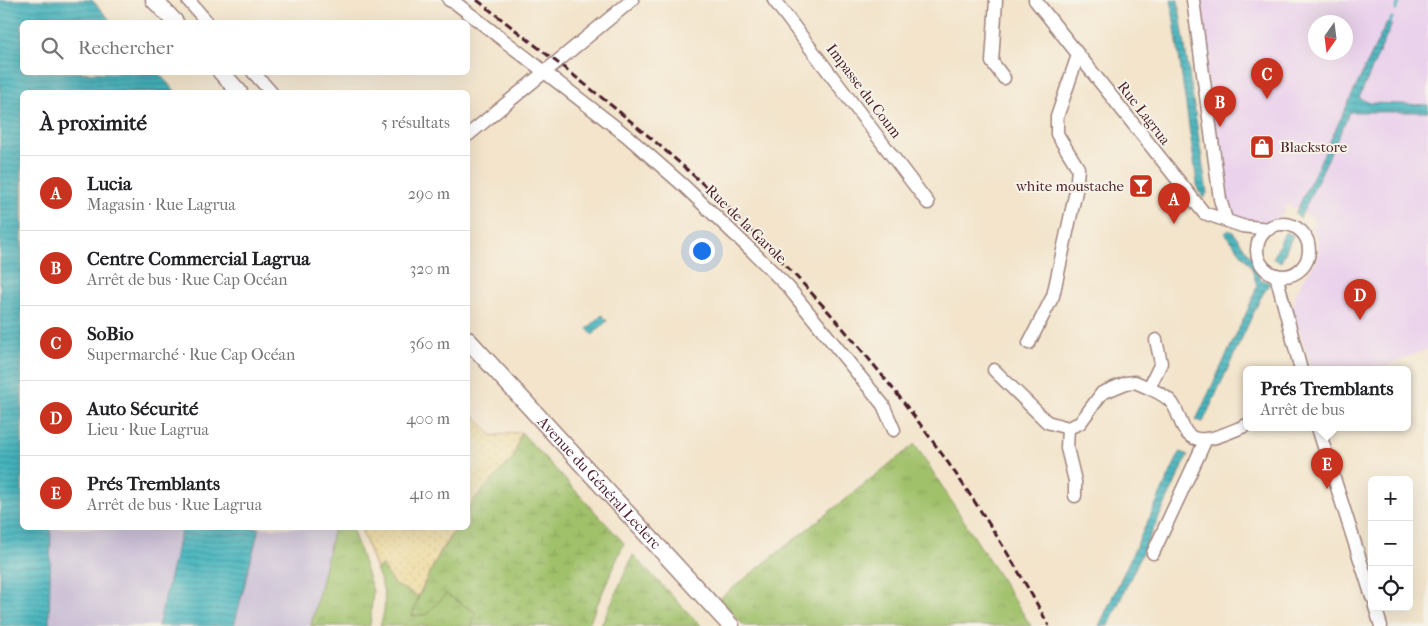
<!DOCTYPE html>
<html lang="fr">
<head>
<meta charset="utf-8">
<style>
	body { margin:0; font-family:"IM FELL French Canon",serif; background:#f2f2f2; color:#202124 }
	.controls { position:absolute; right:15px; bottom:15px; display:grid; overflow:hidden; border-radius:8px; box-shadow:0 5px 20px #0002 }
	.controls button { width:45px; height:45px; display:grid; place-items:center; padding:0; border:0; border-bottom:1px solid #e0e0e0; background:#fff; color:#202124; font:25px sans-serif }
	.compass { position:absolute; left:1308px; top:15px; width:45px; height:45px; border-radius:50%; background:#fff; box-shadow:0 5px 20px #0002; rotate:194deg }
	.you { position:absolute; left:701px; top:250px; width:18px; height:18px; margin:-12px; border:4px solid #fff; border-radius:50%; background:#1a73e8; box-shadow:0 0 0 8px #1a73e833 }
	.badge { display:grid; place-items:center; width:32px; height:32px; border-radius:50%; background:#c8321e; color:#fff; font-size:16px; font-weight:700 }
	.pin { position:absolute; translate:-50% -41px; filter:drop-shadow(0 1px 2px #0008) }
	.pin::after { content:''; position:absolute; top:26px; width:18px; height:15px; background:inherit; clip-path:polygon(0 0,100% 0,50% 100%) }
	.popup { position:absolute; left:1243px; top:366px; width:168px; height:65px; box-sizing:border-box; display:grid; place-content:center; border-radius:8px; background:#fff; filter:drop-shadow(0 1px 4px #0005); font-size:16px; white-space:nowrap; color:#757577 }
	.popup b { font-size:19px; color:#202124 }
	.popup::after { content:''; position:absolute; left:50%; top:100%; margin-left:-10px; border:10px solid transparent; border-top-color:#fff }
	.list { margin:0; padding:0; list-style:none }
	h2 { display:flex; justify-content:space-between; align-items:center; height:65px; margin:0; padding:0 20px; font-size:21px }
	h2 small { font-size:16px; font-weight:400; color:#757577 }
	.list li { display:grid; grid-template-columns:32px 1fr auto; gap:15px; align-items:center; box-sizing:border-box; height:75px; padding:0 20px; border-top:1px solid #e0e0e0 }
	.list b { display:block; font-size:19px; white-space:nowrap }
	.list p { margin:0; font-size:16px; white-space:nowrap; color:#757577 }
	.list em { font-size:16px; font-style:normal; color:#757577 }
	.icon { flex:none; width:28px; height:28px; fill:none; stroke:currentColor; stroke-width:2; stroke-linecap:round; stroke-linejoin:round }
	.map { position:relative; flex:none; width:1428px; height:626px; overflow:hidden }
	.search { position:absolute; background:#fff; box-shadow:0 5px 20px #0002; left:20px; top:20px; width:450px; height:55px; display:flex; align-items:center; gap:12px; box-sizing:border-box; padding:0 18px; border-radius:8px; color:#757577; font-size:19px }
	.panel { position:absolute; background:#fff; box-shadow:0 5px 20px #0002; left:20px; top:90px; width:450px; height:440px; border-radius:8px }
	.map>svg:first-child { display:block }
</style>
</head>
<body>
<div class="map">
<svg width="1428" height="626" viewBox="0 0 1428 626">
	<defs>
		<pattern id="grass-tufts" width="24" height="20" patternUnits="userSpaceOnUse" patternTransform="scale(1.25)"><rect width="24" height="20" fill="#a0c16a"/><path d="M3 7l-1-3M5 7V3M7 7l1-3M15 17l-1-3M17 17v-4M19 17l1-3" fill="none" stroke="#8ba55c"/></pattern>
		<pattern id="wetland-marsh" width="20" height="14" patternUnits="userSpaceOnUse" patternTransform="scale(1.25)"><rect width="20" height="14" fill="#a0c16a"/><path d="M1 5h8M5 5V1M11 12h8M15 12V8" fill="none" stroke="#8ba55c"/></pattern>
		<pattern id="sand-dots" width="8" height="8" patternUnits="userSpaceOnUse" patternTransform="scale(1.25)"><rect width="8" height="8" fill="#eeda9e"/><path d="M2 2h.1M6 6h.1" fill="none" stroke="#cebb88" stroke-width="1.8" stroke-linecap="round"/></pattern>
		<pattern id="water-rules" width="6" height="5" patternUnits="userSpaceOnUse" patternTransform="scale(1.25)"><rect width="6" height="5" fill="#45b5be"/><path d="M0 2.5h6" fill="none" stroke="#3c939b"/></pattern>
	</defs>
	<rect width="100%" height="100%" fill="#f7f3e8"/>
	<filter id="ink" filterUnits="userSpaceOnUse"><feTurbulence type="fractalNoise" baseFrequency=".02" numOctaves="2"/><feDisplacementMap in="SourceGraphic" scale="10" xChannelSelector="R" yChannelSelector="G"/><feConvolveMatrix kernelMatrix="1 2 1 2 8 2 1 2 1" color-interpolation-filters="sRGB"/></filter>
	<filter id="wash" filterUnits="userSpaceOnUse"><feTurbulence type="fractalNoise" baseFrequency=".0096" numOctaves="4" result="noise"/><feDisplacementMap in="SourceGraphic" scale="20" xChannelSelector="R" yChannelSelector="G"/><feGaussianBlur stdDeviation="1.12" result="paint"/><feColorMatrix in="noise" values="0 0 0 0 0 0 0 0 0 0 0 0 0 0 0 0 0 1.4 0 .05"/><feComposite in="paint" operator="in"/></filter>
	<g filter="url(#wash)">
		<rect width="100%" height="100%" fill="#f3e4cb"/>
		<!-- built -->
		<path fill="#ead1ec" fill-rule="evenodd" d="M 1195,0 L 1428,0 L 1428,349 L 1376,370 L 1313,370 L 1292,309 L 1297,291 L 1303,279 L 1315,263 L 1319,253 L 1318,239 L 1312,228 L 1314,218 L 1286,204 L 1283,214 L 1277,220 L 1266,223 L 1247,222 L 1235,216 L 1225,202 ZM 1316,22 L 1346,22 L 1346,52 L 1316,52 Z"/>
		<!-- industrial -->
		<g fill="#cabfd6">
			<polygon points="51,528 182,528 158,626 49,626"/>
			<polygon points="259,528 334,528 311,626 234,626"/>
		</g>
		<!-- grass -->
		<g fill="url(#grass-tufts)" stroke="#75704a">
			<polygon points="915,444 1031,626 744,626 719,599"/>
			<polygon points="334,528 352,528 373,591 370,626 311,626"/>
			<path d="M 382,565 L 394,584 L 418,596 L 413,616 L 427,614 L 446,593 L 476,613 L 472,626 L 380,626 C 388,603 385,590 376,569 Z"/>
		</g>
		<!-- wetland -->
		<g fill="url(#wetland-marsh)" stroke="#75704a">
			<path d="M 521,432 L 624,543 L 588,626 L 472,626 L 476,613 L 446,594 L 427,614 L 412,616 C 422,584 438,555 456,528 L 468,528 L 468,509 L 474,499 L 513,458 Z"/>
			<polygon points="633,555 699,624 701,626 601,626"/>
		</g>
		<!-- sand -->
		<g fill="url(#sand-dots)" stroke="#9c7c64">
			<polygon points="468,409 492,436 521,432 513,458 474,499 468,509"/>
			<polygon points="361,528 456,528 442,548 418,596 394,584 382,565 376,569"/>
		</g>
		<!-- water -->
		<g fill="url(#water-rules)" stroke="#486a74">
			<polygon points="0,0 92,0 112,22 22,22 22,72 158,73 176,92 22,92 22,528 51,528 49,626 0,626"/>
			<polygon points="1171,0 1178,0 1207,193 1204,198 1198,190"/>
			<polygon points="1387,22 1392,24 1359,98 1370,103 1428,105 1428,112 1350,112 1300,218 1295,214"/>
			<polygon points="1228,230 1233,232 1255,262 1260,279 1269,282 1269,284 1260,299 1203,422 1196,420 1250,305 1257,286 1251,266 1225,233"/>
			<polygon points="1285,232 1293,235 1281,262 1273,259"/>
			<polygon points="602,315 607,321 593,335 587,329"/>
			<polygon points="1180,452 1188,455 1108,626 1099,626"/>
			<polygon points="182,528 259,528 234,626 158,626"/>
		</g>
		<g fill="none" stroke-linecap="round" stroke-linejoin="round">
			<!-- stream -->
			<g stroke="#45b5be" stroke-width="3">
				<polyline points="1396,10 1400,0"/>
				<polyline points="1388,26 1392,18"/>
			</g>
		</g>
	</g>
	<g filter="url(#ink)">
		<g fill="none" stroke-linecap="round" stroke-linejoin="round">
			<defs>
				<g id="minor">
					<polyline points="188,0 207,22"/>
					<polyline points="449,0 457,4 627,136 684,186 752,251 788,287 883,405 894,430"/>
					<polyline points="774,0 928,203"/>
					<polyline points="996,0 992,62 1004,78"/>
					<polyline points="1035,0 1204,213 1242,226 1269,229"/>
					<polyline points="1193,0 1220,199 1226,220"/>
					<polyline points="253,72 271,92"/>
					<polyline points="468,135 632,0"/>
					<circle cx="1283" cy="250" r="26"/>
					<polyline points="1276,275 1301,370"/>
					<path d="M 1156,340 L 1161,363 L 1149,388 C 1157,392 1167,396 1172,403 C 1183,418 1180,442 1206,439 C 1219,438 1234,430 1247,425"/>
					<polyline points="1029,343 1053,296 1076,191 1078,168 1057,134 1057,117 1078,55"/>
					<polyline points="994,370 1047,422 1068,428 1067,448 1075,481 1075,496"/>
					<polyline points="1068,428 1080,423 1102,393 1126,383 1135,382 1149,388"/>
					<polyline points="1318,428 1372,597"/>
					<polyline points="1153,553 1206,439"/>
					<polyline points="1375,607 1381,626"/>
				</g>
				<g id="major">
					<polyline points="154,0 175,22"/>
					<polyline points="221,72 239,92"/>
					<path id="s1" d="M 468,340 L 731,626"/>
				</g>
			</defs>
			<!-- minor casing -->
			<use href="#minor" stroke="#9e827b" stroke-width="15"/>
			<!-- major casing -->
			<use href="#major" stroke="#9e827b" stroke-width="19"/>
			<!-- minor -->
			<use href="#minor" stroke="#fff" stroke-width="12"/>
			<!-- major -->
			<use href="#major" stroke="#fff" stroke-width="16"/>
			<!-- rail -->
			<path stroke="#4a1f2b" stroke-width="3" stroke-dasharray="8 4" stroke-linecap="butt" d="M 477,0 C 560,65 646,129 722,202 C 852,325 964,468 1049,626"/>
		</g>
	</g>
	<!-- icons -->
	<defs>
		<symbol id="shop-square" viewBox="-11 -11 22 22"><rect x="-9" y="-9" width="18" height="18" rx="4" fill="#c8321e" stroke="#f7f3e8"/><path d="M-5-2.5h2.3a2.7 3.5 0 0 1 5.4 0H5L5.5 6h-11ZM-1.5-2.5h3a1.5 2.3 0 0 0-3 0Z" fill="#fff"/></symbol>
		<symbol id="bar-square" viewBox="-11 -11 22 22"><rect x="-9" y="-9" width="18" height="18" rx="4" fill="#c8321e" stroke="#f7f3e8"/><path d="M-6-5H6L.8 .8V4.5H3.5V6h-7V4.5H-.8V.8Z" fill="#fff"/></symbol>
	</defs>
	<g fill-rule="evenodd">
		<use href="#shop-square" x="1248" y="133" width="28" height="28"/>
		<use href="#bar-square" x="1127" y="172" width="28" height="28"/>
	</g>
	<g text-anchor="middle" dominant-baseline="central" stroke-width="4" stroke-linejoin="round" paint-order="stroke">
		<!-- street labels -->
		<g font-size="15" fill="#4a1f2b" stroke="#f7f3e8">
			<text transform="translate(864 91) rotate(53)">Impasse du Coum</text>
			<text transform="translate(1144 113) rotate(52)">Rue Lagrua</text>
			<text transform="translate(746 224) rotate(44)">Rue de la Garole</text>
			<text stroke="none"><textPath href="#s1" startOffset="194">Avenue du Général Leclerc</textPath></text>
		</g>
		<!-- poi labels -->
		<g font-size="15" fill="#4a1f2b" stroke="#f7f3e8" text-anchor="start">
			<text x="1280" y="147">Blackstore</text>
			<text x="1124" y="186" text-anchor="end">white moustache</text>
		</g>
	</g>
</svg>
<div class="controls">
<button>+</button>
<button>−</button>
<button><svg class="icon" aria-label="locate" viewBox="0 0 24 24"><circle cx="12" cy="12" r="6"/><path d="M12 2v4M12 18v4M2 12h4M18 12h4"/></svg></button>
</div>
<svg class="compass" viewBox="-18 -18 36 36"><path d="M0-13l5 13h-10z" fill="#e53935"/><path d="M0 13l5-13h-10z" fill="#757577"/></svg>
<div class="you"></div>
<div class="pin badge" style="left:1174px;top:224px">A</div>
<div class="pin badge" style="left:1220px;top:127px">B</div>
<div class="pin badge" style="left:1267px;top:99px">C</div>
<div class="pin badge" style="left:1360px;top:320px">D</div>
<div class="pin badge" style="left:1327px;top:489px">E</div>
<div class="popup"><b>Prés Tremblants</b>Arrêt de bus</div>
<div class="search"><svg class="icon" aria-label="search" viewBox="0 0 24 24"><circle cx="10" cy="10" r="6"/><path d="M15 15l6 6"/></svg>Rechercher</div>
<section class="panel">
<h2>À proximité<small>5 résultats</small></h2>
<ul class="list">
<li><span class="badge">A</span><div><b>Lucia</b><p>Magasin · Rue Lagrua</p></div><em>290 m</em></li>
<li><span class="badge">B</span><div><b>Centre Commercial Lagrua</b><p>Arrêt de bus · Rue Cap Océan</p></div><em>320 m</em></li>
<li><span class="badge">C</span><div><b>SoBio</b><p>Supermarché · Rue Cap Océan</p></div><em>360 m</em></li>
<li><span class="badge">D</span><div><b>Auto Sécurité</b><p>Lieu · Rue Lagrua</p></div><em>400 m</em></li>
<li><span class="badge">E</span><div><b>Prés Tremblants</b><p>Arrêt de bus · Rue Lagrua</p></div><em>410 m</em></li>
</ul>
</section>
</div>
</body>
</html>
